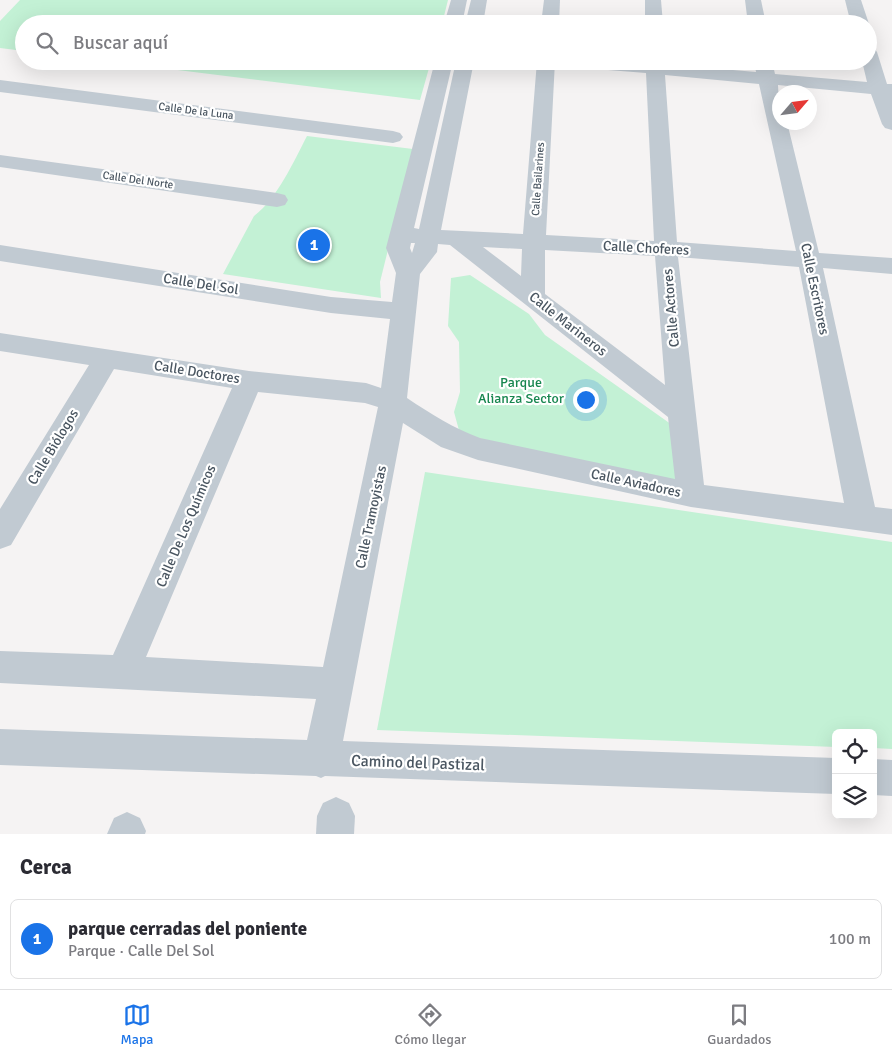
<!DOCTYPE html>
<html lang="es">
<head>
<meta charset="utf-8">
<style>
	body { margin:0; font-family:Signika,sans-serif; background:#f2f2f3; color:#2b2b33 }
	.controls { position:absolute; right:15px; bottom:15px; display:grid; overflow:hidden; border-radius:8px; box-shadow:0 5px 20px #0002 }
	.controls button { width:45px; height:45px; display:grid; place-items:center; padding:0; border:0; border-bottom:1px solid #e1e1e2; background:#fff; color:#2b2b33; font:25px sans-serif }
	.compass { position:absolute; left:772px; top:85px; width:45px; height:45px; border-radius:50%; background:#fff; box-shadow:0 5px 20px #0002; rotate:62deg }
	.you { position:absolute; left:585px; top:399px; width:18px; height:18px; margin:-12px; border:4px solid #fff; border-radius:50%; background:#1a73e8; box-shadow:0 0 0 8px #1a73e833 }
	.badge { display:grid; place-items:center; width:32px; height:32px; border-radius:50%; background:#1a73e8; color:#fff; font-size:16px; font-weight:700 }
	.pin { position:absolute; translate:-50% -50%; border:2px solid #fff; box-shadow:0 1px 5px #0006 }
	.list { margin:0; padding:0; list-style:none }
	h2 { display:flex; justify-content:space-between; align-items:center; height:65px; margin:0; padding:0 20px; font-size:21px }
	h2 small { font-size:16px; font-weight:400; color:#7c7c81 }
	.list li { display:grid; grid-template-columns:32px 1fr auto; gap:15px; align-items:center; box-sizing:border-box; height:80px; margin:0 10px 10px; padding:0 10px; border:1px solid #e1e1e2; border-radius:8px }
	.list b { display:block; font-size:19px; white-space:nowrap }
	.list p { margin:0; font-size:16px; white-space:nowrap; color:#7c7c81 }
	.list em { font-size:16px; font-style:normal; color:#7c7c81 }
	.icon { flex:none; width:28px; height:28px; fill:none; stroke:currentColor; stroke-width:2; stroke-linecap:round; stroke-linejoin:round }
	.map { position:relative; flex:none; width:892px; height:834px; overflow:hidden }
	.search { position:absolute; background:#fff; box-shadow:0 5px 20px #0002; left:15px; right:15px; top:15px; height:55px; display:flex; align-items:center; gap:12px; box-sizing:border-box; padding:0 18px; border-radius:28px; color:#7c7c81; font-size:19px }
	.sheet { height:155px; background:#fff }
	nav { display:flex; justify-content:space-around; align-items:center; box-sizing:border-box; height:70px; border-top:1px solid #e1e1e2; background:#fff; font-size:14px; color:#7c7c81 }
	nav a { display:grid; justify-items:center; gap:2px }
	nav .on { color:#1a73e8 }
	.map>svg:first-child { display:block }
</style>
</head>
<body>
<div class="map">
<svg width="892" height="834" viewBox="0 0 892 834">
	<rect width="100%" height="100%" fill="#f5f3f3"/>
	<!-- green -->
	<g fill="#c3f1d5">
		<polygon points="20,0 448,0 442,24 24,24 24,51 0,48 0,21"/>
		<polygon points="105,61 431,61 420,100"/>
		<path d="M 307,136 L 413,149 L 380,282 L 381,298 L 223,274 L 254,216 C 277,199 294,161 307,136 Z"/>
		<polygon points="470,275 529,314 545,335 675,427 680,484 460,434 454,412 460,392 459,342 448,326 451,278"/>
		<polygon points="425,472 892,542 892,749 873,748 873,733 836,733 836,747 377,730"/>
	</g>
	<g fill="none" stroke-linecap="round" stroke-linejoin="round">
		<!-- street -->
		<g fill="#c1cad2" fill-rule="evenodd">
			<polygon points="451,0 467,0 462,24 444,24"/>
			<polygon points="471,0 487,0 483,24 465,24"/>
			<polygon points="544,0 560,0 559,24 541,24"/>
			<polygon points="645,0 661,0 663,24 645,24"/>
			<polygon points="745,0 761,0 766,24 748,24"/>
			<polygon points="845,0 861,0 869,24 868,25 851,24"/>
			<path d="M 868,47 L 874,48 L 877,52 L 887,84 L 892,84 L 892,130 L 885,128 L 882,124 L 871,94 L 778,85 L 780,122 L 787,122 L 819,253 L 892,258 L 892,274 L 823,268 L 875,507 L 892,509 L 892,535 L 691,507 L 478,460 L 441,447 L 403,423 L 343,741 L 836,758 L 836,794 L 325,776 L 321,778 L 316,776 L 0,765 L 0,729 L 307,740 L 316,699 L 0,683 L 0,651 L 113,655 L 232,388 L 114,369 L 11,545 L 0,549 L 0,509 L 89,365 L 0,351 L 0,333 L 249,371 L 366,383 L 381,388 L 390,319 L 331,313 L 0,261 L 0,245 L 331,297 L 392,302 L 396,273 L 386,248 L 435,61 L 453,61 L 414,228 L 419,229 L 456,61 L 474,61 L 441,230 L 523,234 L 537,61 L 555,61 L 546,235 L 654,241 L 646,73 L 570,67 L 564,65 L 561,61 L 664,61 L 664,64 L 756,72 L 754,61 L 772,61 L 775,74 L 867,82 L 862,61 L 868,61 ZM 665,75 L 759,84 L 796,251 L 677,242 ZM 411,243 L 415,243 L 412,253 L 410,248 ZM 438,244 L 450,245 L 668,417 L 675,479 L 480,438 C 453,428 431,414 407,398 L 420,274 L 437,252 ZM 483,247 L 522,249 L 521,276 ZM 545,250 L 655,256 L 665,385 L 545,294 ZM 678,257 L 799,267 L 844,503 L 704,485 ZM 258,392 L 365,403 L 378,407 L 323,667 L 146,657 Z"/>
			<polygon points="0,80 393,131 400,133 403,137 400,141 393,143 0,92"/>
			<polygon points="0,155 277,193 285,195 288,200 285,205 277,207 0,167"/>
			<polygon points="873,759 892,760 892,796 873,795"/>
			<polygon points="336,797 349,803 355,816 354,834 316,834 317,816 323,803"/>
			<polygon points="127,812 140,818 146,831 145,834 107,834 114,818"/>
		</g>
	</g>
	<g text-anchor="middle" dominant-baseline="central" stroke-width="4.5" stroke-linejoin="round" paint-order="stroke">
		<!-- far-street labels -->
		<g font-size="11" fill="#4a5661" stroke="#fff">
			<text transform="translate(196 111) rotate(7)">Calle De la Luna</text>
			<text transform="translate(538 179) rotate(-86)">Calle Bailarines</text>
			<text transform="translate(138 180) rotate(8)">Calle Del Norte</text>
		</g>
		<!-- street labels -->
		<g font-size="14" fill="#4a5661" stroke="#fff">
			<text transform="translate(646 248) rotate(3)">Calle Choferes</text>
			<text transform="translate(201 284) rotate(9)">Calle Del Sol</text>
			<text transform="translate(815 289) rotate(78)">Calle Escritores</text>
			<text transform="translate(671 308) rotate(-95)">Calle Actores</text>
			<text transform="translate(568 324) rotate(38)">Calle Marineros</text>
			<text transform="translate(197 372) rotate(9)">Calle Doctores</text>
			<text transform="translate(53 447) rotate(-59)">Calle Biólogos</text>
			<text transform="translate(636 483) rotate(12)">Calle Aviadores</text>
			<text transform="translate(371 517) rotate(-78)">Calle Tramoyistas</text>
			<text transform="translate(186 526) rotate(-67)">Calle De Los Químicos</text>
		</g>
		<!-- park labels -->
		<g font-size="14" fill="#17864f" stroke="#fff">
			<text x="521" y="382">Parque<tspan x="521" dy="16">Alianza Sector</tspan></text>
		</g>
		<!-- near-street labels -->
		<g font-size="16" fill="#4a5661" stroke="#fff">
			<text transform="translate(418 763) rotate(2)">Camino del Pastizal</text>
		</g>
	</g>
</svg>
<div class="controls">
<button><svg class="icon" aria-label="locate" viewBox="0 0 24 24"><circle cx="12" cy="12" r="6"/><path d="M12 2v4M12 18v4M2 12h4M18 12h4"/></svg></button>
<button><svg class="icon" aria-label="layers" viewBox="0 0 24 24"><path d="M12 4l9 5-9 5-9-5zM3 14l9 5 9-5"/></svg></button>
</div>
<svg class="compass" viewBox="-18 -18 36 36"><path d="M0-13l5 13h-10z" fill="#e53935"/><path d="M0 13l5-13h-10z" fill="#7c7c81"/></svg>
<div class="you"></div>
<div class="pin badge" style="left:314px;top:245px">1</div>
<div class="search"><svg class="icon" aria-label="search" viewBox="0 0 24 24"><circle cx="10" cy="10" r="6"/><path d="M15 15l6 6"/></svg>Buscar aquí</div>
</div>
<section class="sheet">
<h2>Cerca<small></small></h2>
<ul class="list">
<li><span class="badge">1</span><div><b>parque cerradas del poniente</b><p>Parque · Calle Del Sol</p></div><em>100 m</em></li>
</ul>
</section>
<nav>
<a class="on"><svg class="icon" aria-label="map" viewBox="0 0 24 24"><path d="M3 6l6-2 6 2 6-2v14l-6 2-6-2-6 2zM9 4v14M15 6v14"/></svg>Mapa</a>
<a><svg class="icon" aria-label="directions" viewBox="0 0 24 24"><path d="M12 3l9 9-9 9-9-9zM9 14v-3h6M13 9l2 2-2 2"/></svg>Cómo llegar</a>
<a><svg class="icon" aria-label="saved" viewBox="0 0 24 24"><path d="M7 4h10v16l-5-4-5 4z"/></svg>Guardados</a>
</nav>
</body>
</html>
